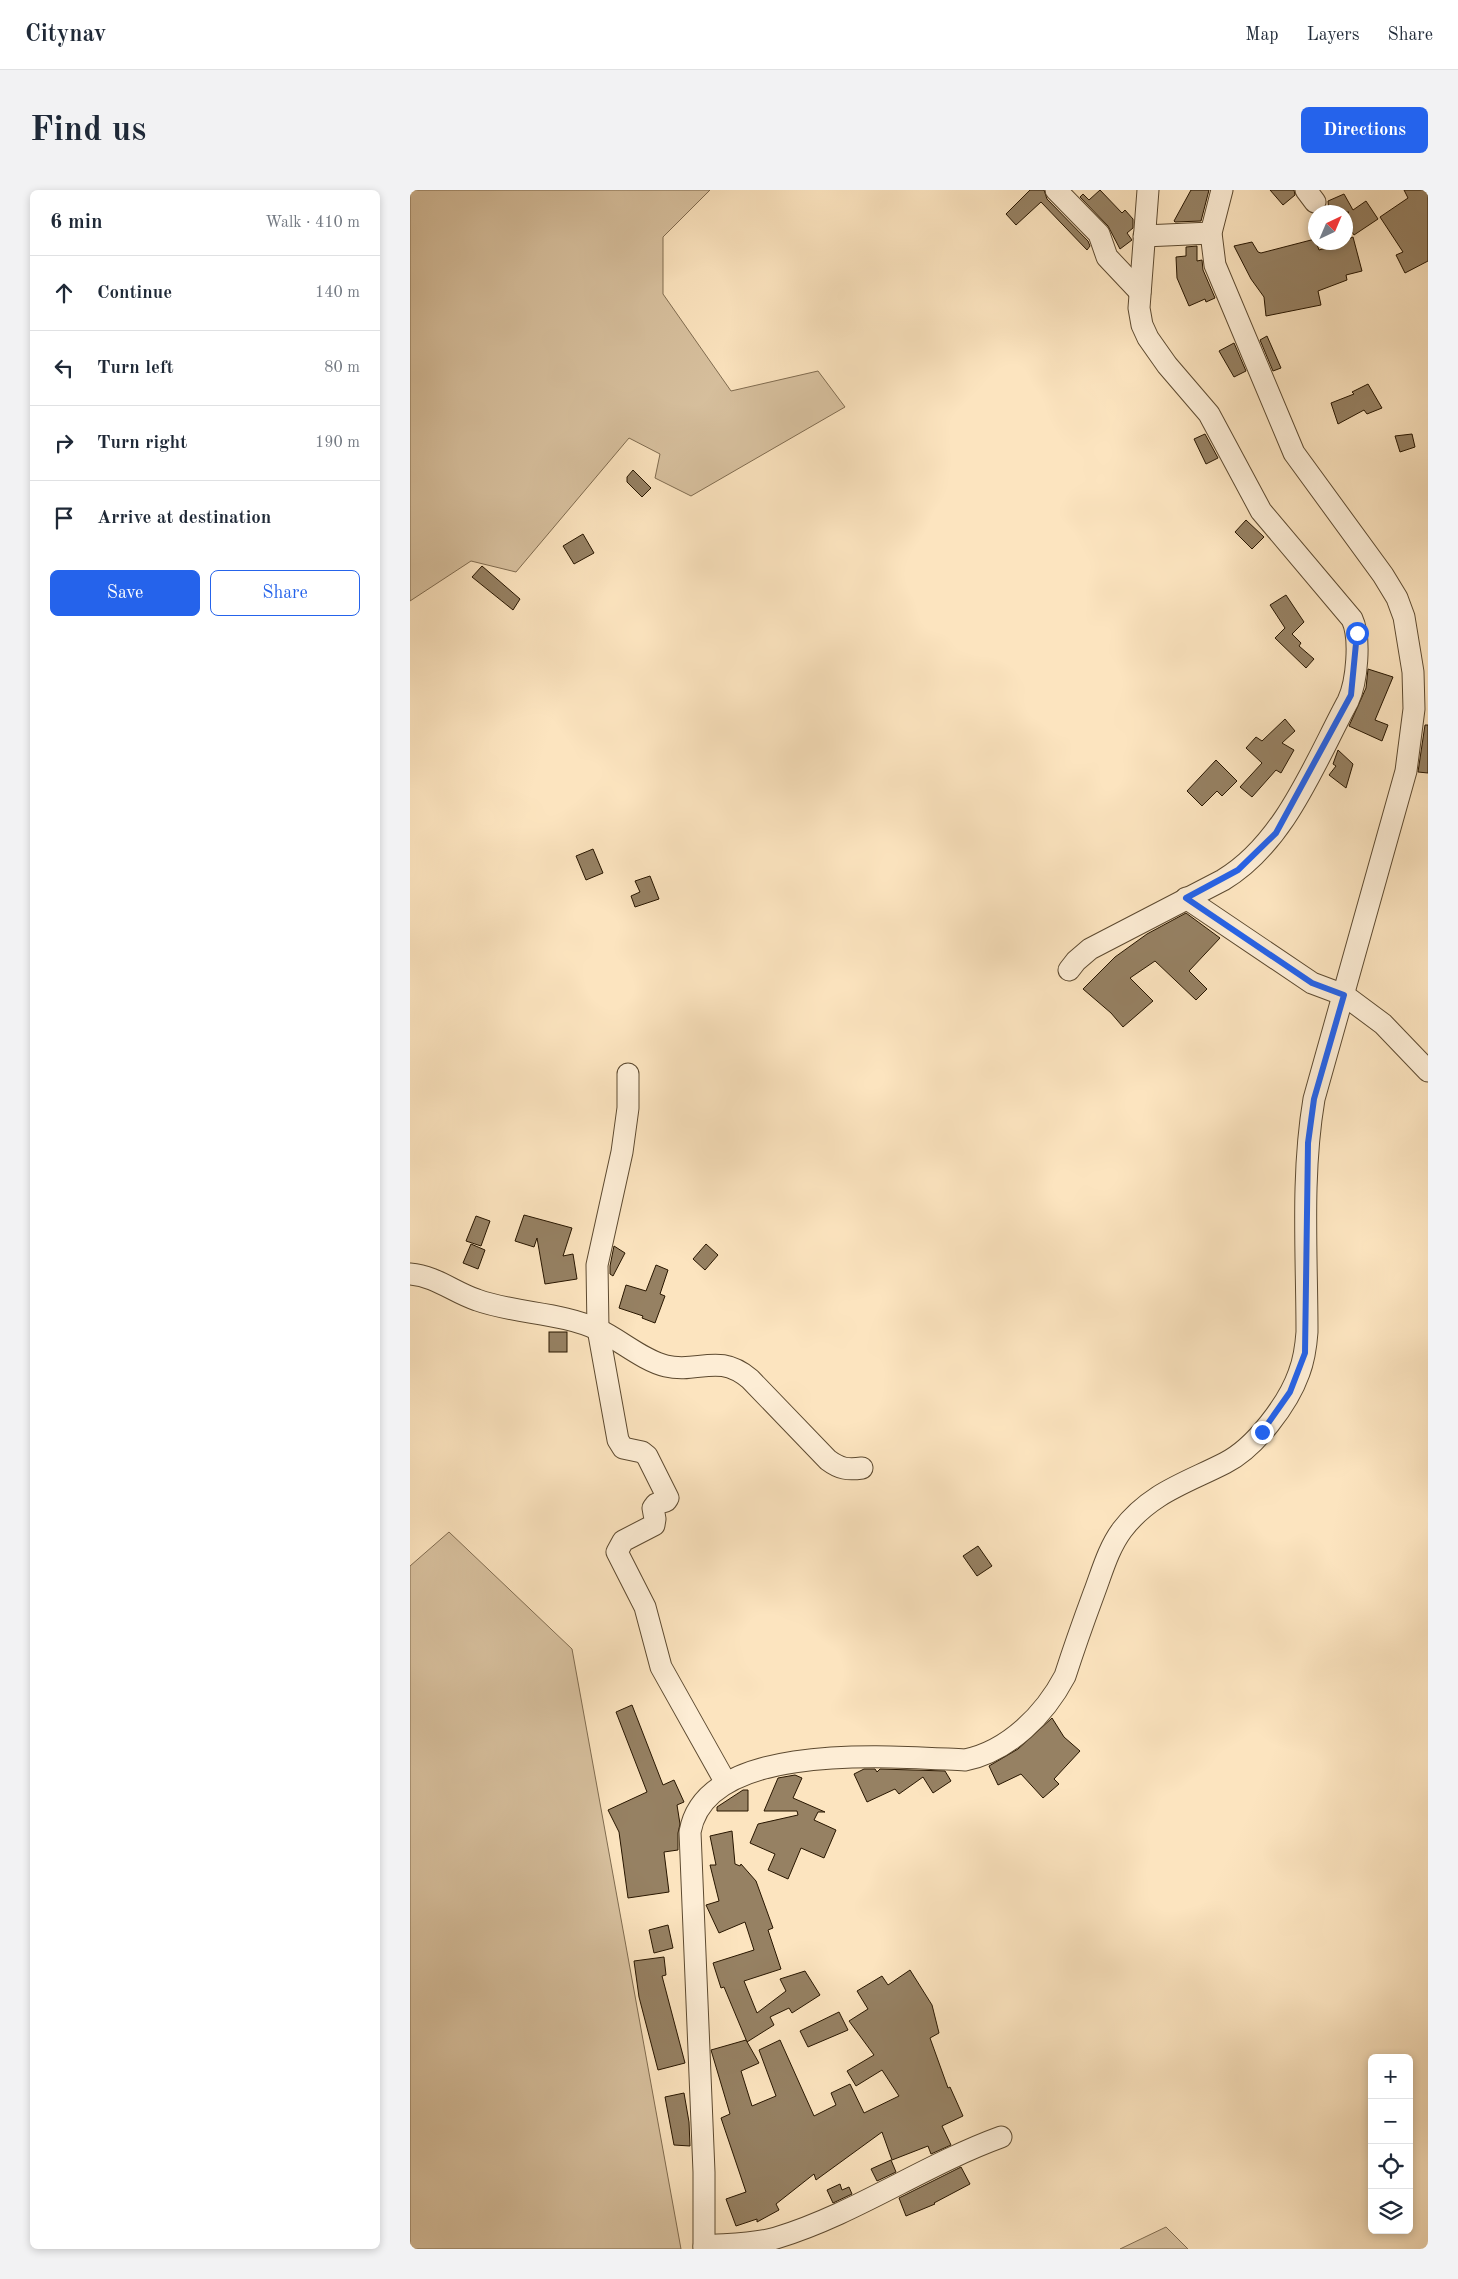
<!DOCTYPE html>
<html lang="en">
<head>
<meta charset="utf-8">
<style>
	body { margin:0; font-family:"Old Standard TT",serif; background:#f2f2f3; color:#1f2937 }
	.controls { position:absolute; right:15px; bottom:15px; display:grid; overflow:hidden; border-radius:8px; box-shadow:0 2px 8px #0003 }
	.controls button { width:45px; height:45px; display:grid; place-items:center; padding:0; border:0; border-bottom:1px solid #e0e1e3; background:#fff; color:#1f2937; font:25px sans-serif }
	.compass { position:absolute; left:898px; top:15px; width:45px; height:45px; border-radius:50%; background:#fff; box-shadow:0 2px 8px #0003; rotate:44deg }
	.stop { position:absolute; width:15px; height:15px; margin:-11px; border:4px solid #2563eb; border-radius:50%; background:#fff }
	.stop.end { background:#2563eb; border-color:#fff; box-shadow:0 1px 5px #0008 }
	.list { margin:0; padding:0; list-style:none }
	h2 { display:flex; justify-content:space-between; align-items:center; height:65px; margin:0; padding:0 20px; font-size:21px }
	h2 small { font-size:16px; font-weight:400; color:#747a83 }
	.list li { display:grid; grid-template-columns:32px 1fr auto; gap:15px; align-items:center; box-sizing:border-box; height:75px; padding:0 20px; border-top:1px solid #e0e1e3 }
	.list b { display:block; font-size:19px; white-space:nowrap }
	.list em { font-size:16px; font-style:normal; color:#747a83 }
	.actions { display:flex; gap:10px; padding:15px 20px }
	.actions a { flex:1; padding:11px 0; border:1px solid #2563eb; border-radius:8px; text-align:center; font-size:18px; color:#2563eb }
	.actions .main { background:#2563eb; color:#fff }
	.icon { flex:none; width:28px; height:28px; fill:none; stroke:currentColor; stroke-width:2; stroke-linecap:round; stroke-linejoin:round }
	.map { position:relative; flex:none; width:1018px; height:2059px; overflow:hidden; border-radius:8px }
	header { display:flex; align-items:center; gap:30px; box-sizing:border-box; height:70px; padding:0 25px; background:#fff; border-bottom:1px solid #e0e1e3 }
	header strong { font-size:24px }
	nav { display:flex; gap:28px; margin-inline-start:auto; font-size:18px }
	.intro { display:flex; align-items:center; justify-content:space-between; box-sizing:border-box; height:120px; padding:0 30px }
	h1 { margin:0; font-size:35px }
	.button { padding:12px 22px; border-radius:8px; background:#2563eb; color:#fff; font-size:18px; font-weight:700 }
	main { display:flex; gap:30px; padding:0 30px }
	aside { flex:1; background:#fff; border-radius:8px; box-shadow:0 2px 8px #0003 }
	.map>svg:first-child { display:block }
</style>
</head>
<body>
<header>
<strong>Citynav</strong>
<nav><a>Map</a><a>Layers</a><a>Share</a></nav>
</header>
<div class="intro"><h1>Find us</h1><a class="button">Directions</a></div>
<main>
<aside>
<h2>6 min<small>Walk · 410 m</small></h2>
<ul class="list">
<li><svg class="icon" aria-label="ahead" viewBox="0 0 24 24"><path d="M12 20V5M6 11l6-6 6 6"/></svg><div><b>Continue</b></div><em>140 m</em></li>
<li><svg class="icon" aria-label="left" viewBox="0 0 24 24"><path d="M17 20v-9H6M10 6l-5 5 5 5"/></svg><div><b>Turn left</b></div><em>80 m</em></li>
<li><svg class="icon" aria-label="right" viewBox="0 0 24 24"><path d="M7 20v-9h11M14 6l5 5-5 5"/></svg><div><b>Turn right</b></div><em>190 m</em></li>
<li><svg class="icon" aria-label="arrive" viewBox="0 0 24 24"><path d="M6 21V4h12l-3 4 3 4H6"/></svg><div><b>Arrive at destination</b></div></li>
</ul>
<div class="actions"><a class="main">Save</a><a>Share</a></div>
</aside>
<div class="map">
<svg width="1018" height="2059" viewBox="0 0 1018 2059">
	<rect width="100%" height="100%" fill="#fce4bf"/>
	<filter id="stains"><feTurbulence type="fractalNoise" baseFrequency=".004" numOctaves="4"/><feColorMatrix values="0 0 0 0 .2 0 0 0 0 .09 0 0 0 0 .02 0 0 0 .5 -.17"/></filter>
	<radialGradient id="worn" r=".72"><stop offset=".6" stop-color="#630" stop-opacity="0"/><stop offset="1" stop-color="#630" stop-opacity=".3"/></radialGradient>
	<!-- green -->
	<g fill="#d8c19f" stroke="#806c50">
		<polygon points="0,0 300,0 253,47 253,104 321,201 408,181 435,217 281,306 245,288 250,264 219,248 106,382 61,371 0,411"/>
		<polygon points="39,1342 162,1459 271,2059 0,2059 0,1376"/>
		<polygon points="756,2037 778,2059 710,2059"/>
	</g>
	<!-- building -->
	<g fill="#968163" stroke="#281600">
		<polygon points="620,0 634,0 637,9 678,51 680,56 677,60 631,12 606,35 596,24"/>
		<polygon points="690,0 712,23 715,20 723,29 723,38 717,43 722,50 710,59 698,36 670,7 673,4 679,10"/>
		<polygon points="781,0 799,0 791,31 765,32 764,31"/>
		<polygon points="860,0 884,0 885,5 873,15"/>
		<polygon points="994,0 1018,0 1018,71 995,83 986,65 993,62 970,27 998,8"/>
		<polygon points="934,4 943,20 956,11 968,29 944,45 936,33 936,25 939,22 919,22 918,11"/>
		<polygon points="943,47 952,81 936,85 937,90 908,101 911,115 856,126 854,107 841,89 824,56 842,52 848,62 851,63 905,49 909,60 936,52 936,50"/>
		<polygon points="787,56 787,71 792,70 793,80 805,108 796,112 795,109 779,116 767,88 766,67 776,66 776,57"/>
		<polygon points="857,146 871,178 863,181 850,150"/>
		<polygon points="824,153 836,181 824,187 809,161"/>
		<polygon points="958,194 972,218 957,224 954,220 928,234 921,213 944,204 942,202"/>
		<polygon points="795,244 808,268 796,274 784,249"/>
		<polygon points="1002,244 1005,257 990,262 985,246"/>
		<polygon points="223,280 241,298 232,307 217,292 217,287"/>
		<polygon points="836,330 854,347 842,359 825,342"/>
		<polygon points="173,344 184,363 164,374 153,356"/>
		<polygon points="72,376 110,409 103,420 62,387"/>
		<polygon points="876,405 894,432 882,444 891,453 889,456 904,469 896,478 865,448 875,438 860,415"/>
		<polygon points="958,479 983,487 965,530 978,535 972,551 939,536 956,498"/>
		<polygon points="875,529 885,541 872,553 884,560 871,583 866,580 842,607 830,597 852,573 836,558 846,547 852,551"/>
		<polygon points="1015,535 1018,535 1018,583 1008,582"/>
		<polygon points="928,560 943,574 936,598 919,585 926,576 923,574"/>
		<polygon points="806,570 827,591 812,606 807,601 792,616 777,601"/>
		<polygon points="183,659 193,683 176,690 166,666"/>
		<polygon points="240,686 249,709 225,717 221,706 230,702 225,691"/>
		<polygon points="776,723 810,748 779,781 797,799 786,810 745,771 720,788 743,811 713,837 701,823 673,799 705,767 737,744"/>
		<polygon points="114,1025 162,1038 153,1066 163,1064 167,1089 135,1094 127,1048 124,1057 105,1051"/>
		<polygon points="66,1026 80,1031 71,1056 56,1051"/>
		<polygon points="61,1054 75,1060 68,1079 53,1073"/>
		<polygon points="296,1054 308,1065 295,1080 283,1069"/>
		<polygon points="204,1056 215,1063 203,1086 200,1084 200,1076"/>
		<polygon points="246,1075 258,1080 250,1104 255,1106 245,1133 232,1128 233,1126 209,1118 216,1095 236,1101"/>
		<rect x="139" y="1142" width="18" height="20"/>
		<polygon points="568,1356 582,1376 567,1386 553,1366"/>
		<polygon points="222,1515 253,1595 264,1590 274,1612 267,1615 270,1634 268,1643 268,1660 254,1662 259,1702 218,1708 209,1642 198,1620 237,1602 206,1522"/>
		<polygon points="642,1528 654,1547 670,1561 644,1589 649,1594 633,1608 611,1584 588,1595 579,1576 608,1559"/>
		<polygon points="454,1579 465,1579 467,1582 470,1579 535,1581 541,1591 523,1603 513,1587 489,1604 485,1599 457,1612 444,1584"/>
		<polygon points="385,1585 392,1588 383,1608 415,1622 408,1622 404,1630 426,1640 414,1668 391,1658 378,1689 358,1680 365,1664 340,1653 348,1634 388,1625 387,1621 354,1621 368,1588"/>
		<polygon points="333,1600 338,1600 338,1621 307,1621 307,1617"/>
		<polygon points="322,1641 325,1674 330,1676 331,1674 346,1691 363,1738 358,1740 371,1779 334,1791 347,1823 376,1801 370,1789 395,1781 410,1805 382,1823 379,1818 360,1827 364,1835 337,1852 314,1797 311,1798 303,1773 344,1760 335,1732 309,1743 296,1715 309,1711 300,1675 306,1675 300,1646"/>
		<polygon points="258,1735 263,1758 244,1763 239,1740"/>
		<polygon points="254,1767 256,1785 252,1786 275,1873 248,1880 229,1807 224,1771"/>
		<polygon points="500,1780 522,1815 529,1843 520,1848 538,1898 540,1897 553,1926 532,1936 541,1955 521,1964 518,1956 482,1970 472,1942 406,1990 404,1984 366,2014 369,2020 347,2032 347,2029 326,2036 316,2009 336,2002 311,1928 320,1924 301,1860 336,1850 349,1873 331,1881 342,1916 366,1906 349,1860 370,1850 404,1926 426,1915 421,1903 440,1894 454,1923 489,1906 472,1880 446,1896 437,1881 464,1865 439,1831 458,1819 447,1801 472,1786 478,1795"/>
		<polygon points="429,1822 438,1840 398,1857 390,1841"/>
		<polygon points="274,1903 279,1932 280,1956 264,1955 255,1907"/>
		<polygon points="481,1970 486,1982 467,1991 461,1979"/>
		<polygon points="551,1977 560,1994 524,2013 525,2014 496,2026 489,2008"/>
		<polygon points="430,1994 432,2000 439,1997 442,2004 423,2013 417,2000"/>
	</g>
	<g fill="none" stroke-linecap="round" stroke-linejoin="round">
		<defs>
			<g id="minor">
				<polyline points="646,0 689,44 697,67 730,102"/>
				<polyline points="896,0 905,12"/>
				<polyline points="734,46 801,43"/>
				<polyline points="776,708 902,793 934,805 973,834 1018,881"/>
				<path d="M 659,780 L 666,771 L 680,759 L 813,690 C 875,653 905,572 938,511 C 947,492 951,448 942,429 L 851,321 L 799,224 L 757,175 L 738,148 L 732,135 L 729,118 L 738,0"/>
				<polyline points="218,884 218,918 212,962 187,1075 188,1139 208,1250 213,1258 232,1262 237,1266 258,1308 256,1311 246,1314 243,1318 245,1329 244,1335 213,1351 207,1362 235,1417 251,1477 316,1593"/>
				<path d="M 0,1084 C 26,1086 43,1102 67,1110 C 106,1124 151,1122 189,1140 C 210,1150 234,1171 256,1176 C 288,1184 308,1162 340,1189 L 418,1270 C 430,1279 438,1280 452,1278"/>
				<path d="M 294,2056 C 317,2054 343,2055 366,2048 C 445,2024 514,1975 591,1947"/>
				<path d="M 294,2059 L 294,1982 L 280,1642 C 296,1549 487,1567 555,1570 C 599,1561 635,1524 655,1486 C 664,1458 674,1430 684,1403 C 692,1382 698,1359 712,1340 C 740,1303 776,1293 815,1273 C 845,1258 878,1214 889,1183 C 894,1170 896,1156 897,1142 C 897,1065 891,986 904,909 L 996,581 L 1004,519 L 1003,482 L 994,427 L 987,408 L 973,385 L 884,263 L 805,75 L 801,43 L 812,0"/>
			</g>
		</defs>
		<!-- minor casing -->
		<use href="#minor" stroke="#5d4a30" stroke-width="23"/>
		<!-- minor -->
		<use href="#minor" stroke="#fdedd5" stroke-width="21"/>
	</g>
	<g fill="none" stroke-linecap="round" stroke-linejoin="round">
		<!-- route -->
		<polyline stroke="#2563eb" stroke-width="6" points="852,1242 880,1202 895,1163 898,953 904,909 934,805 902,793 776,708 828,680 866,643 941,505 947,443"/>
	</g>
	<rect width="100%" height="100%" filter="url(#stains)"/>
	<rect width="100%" height="100%" fill="url(#worn)"/>
</svg>
<div class="controls">
<button>+</button>
<button>−</button>
<button><svg class="icon" aria-label="locate" viewBox="0 0 24 24"><circle cx="12" cy="12" r="6"/><path d="M12 2v4M12 18v4M2 12h4M18 12h4"/></svg></button>
<button><svg class="icon" aria-label="layers" viewBox="0 0 24 24"><path d="M12 4l9 5-9 5-9-5zM3 14l9 5 9-5"/></svg></button>
</div>
<svg class="compass" viewBox="-18 -18 36 36"><path d="M0-13l5 13h-10z" fill="#e53935"/><path d="M0 13l5-13h-10z" fill="#747a83"/></svg>
<div class="stop" style="left:947px;top:443px"></div>
<div class="stop end" style="left:852px;top:1242px"></div>
</div>
</main>
</body>
</html>
